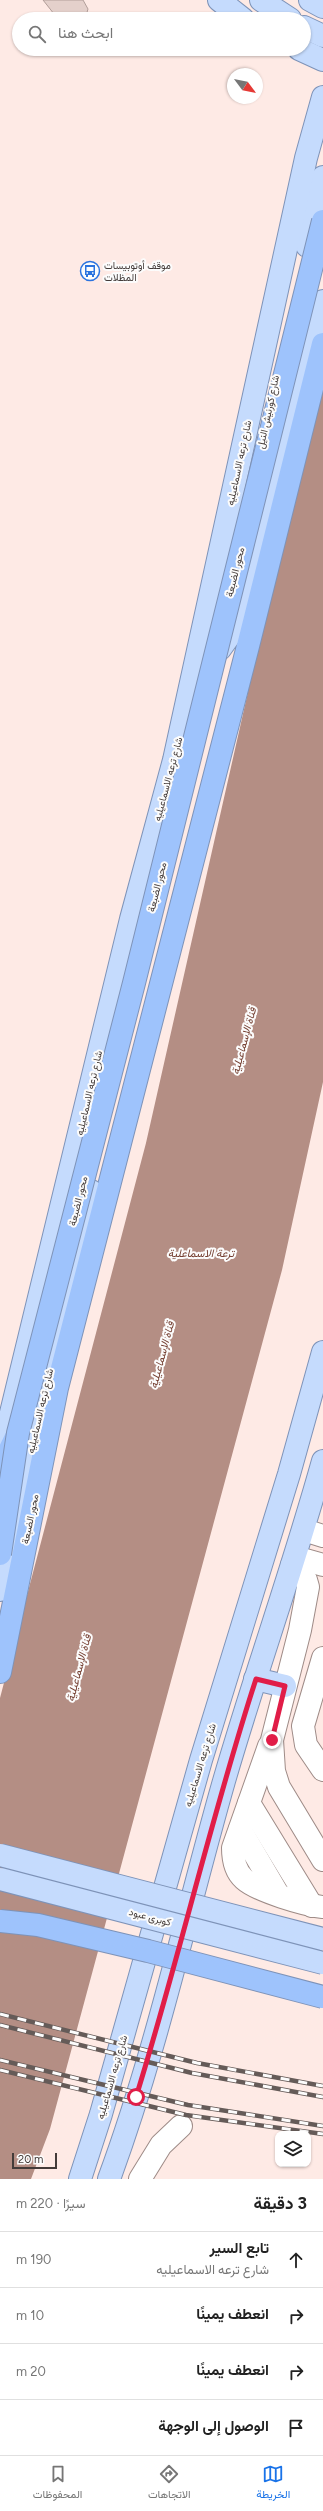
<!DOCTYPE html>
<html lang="ar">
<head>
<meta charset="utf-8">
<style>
	body { margin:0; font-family:Figtree,Vazirmatn,sans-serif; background:#f6f6f6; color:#222; direction:rtl }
	.controls { position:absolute; right:12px; bottom:12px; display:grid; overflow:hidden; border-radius:8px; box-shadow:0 1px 3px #0004 }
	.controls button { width:36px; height:36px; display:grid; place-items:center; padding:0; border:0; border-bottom:1px solid #e0e0e0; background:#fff; color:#222; font:20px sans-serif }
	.compass { position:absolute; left:227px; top:68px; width:36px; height:36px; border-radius:50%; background:#fff; box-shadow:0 1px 3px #0004; rotate:122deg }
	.scale { position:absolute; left:12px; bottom:10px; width:45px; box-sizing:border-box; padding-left:4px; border:2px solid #433b39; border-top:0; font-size:11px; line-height:14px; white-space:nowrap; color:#433b39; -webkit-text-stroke:3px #fcfcfc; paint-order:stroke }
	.stop { position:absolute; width:12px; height:12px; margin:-9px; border:3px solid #e11d48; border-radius:50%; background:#fff }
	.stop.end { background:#e11d48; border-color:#fff; box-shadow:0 1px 4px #0008 }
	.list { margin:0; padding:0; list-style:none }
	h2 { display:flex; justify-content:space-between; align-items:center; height:52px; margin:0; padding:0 16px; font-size:17px }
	h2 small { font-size:13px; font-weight:400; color:#767676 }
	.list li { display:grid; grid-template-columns:26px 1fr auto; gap:12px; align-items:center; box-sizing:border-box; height:56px; padding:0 16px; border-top:1px solid #e0e0e0 }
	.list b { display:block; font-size:15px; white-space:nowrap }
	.list p { margin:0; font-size:13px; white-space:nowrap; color:#767676 }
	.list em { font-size:13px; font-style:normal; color:#767676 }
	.icon { flex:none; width:22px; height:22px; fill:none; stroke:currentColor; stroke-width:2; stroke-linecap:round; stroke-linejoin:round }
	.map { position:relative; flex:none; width:323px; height:2179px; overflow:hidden; direction:ltr }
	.search { position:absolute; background:#fff; box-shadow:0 1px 3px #0004; left:12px; right:12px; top:12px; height:44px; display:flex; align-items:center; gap:10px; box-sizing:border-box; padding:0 14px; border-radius:22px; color:#767676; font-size:15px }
	.sheet { height:276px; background:#fff }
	nav { display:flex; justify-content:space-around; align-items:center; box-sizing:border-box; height:56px; border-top:1px solid #e0e0e0; background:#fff; font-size:11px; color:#767676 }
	nav a { display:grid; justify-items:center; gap:2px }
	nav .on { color:#1a73e8 }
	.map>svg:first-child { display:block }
</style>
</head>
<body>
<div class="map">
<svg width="323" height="2179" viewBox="0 0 323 2179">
	<rect width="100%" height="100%" fill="#feeae5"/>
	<!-- water -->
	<polygon fill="#b48e84" points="323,360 323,1082 282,1270 50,2129 31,2179 0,2179 0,1698 146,1143"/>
	<!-- building -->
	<polygon fill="#e4d0cb" stroke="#b19e99" points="43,0 83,0 88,9 85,19 58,19"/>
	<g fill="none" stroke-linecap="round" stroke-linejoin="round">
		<defs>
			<g id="minor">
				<polyline points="304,1530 323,1536"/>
				<polyline points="295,1557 323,1565"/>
				<polyline points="292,1565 306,1580 308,1587 300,1630 272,1740 274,1771 279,1787 323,1860"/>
				<polyline points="323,1658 303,1726 306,1745 323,1770"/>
				<path d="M 269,1746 L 233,1848 C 233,1859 235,1871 244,1879 C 257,1891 305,1905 323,1907"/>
				<polyline points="249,1803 312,1906"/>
				<polyline points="240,1829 278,1894"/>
				<polyline points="140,2179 161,2145 181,2126"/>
			</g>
			<g id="major">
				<polyline points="219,0 243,19"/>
				<polyline points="261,0 290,19"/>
				<polyline points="310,0 323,7"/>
				<polyline points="304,27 323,36"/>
				<polyline points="299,49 323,60"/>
				<polyline points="307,246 323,177"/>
				<polyline points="220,649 233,631 243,610 323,301"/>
				<polyline points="0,1458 131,919 174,760 306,158 323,97"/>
				<polyline points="0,1590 91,1191"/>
				<polyline points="255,1679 285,1686"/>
				<polyline points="80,2179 101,2114 201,1760 289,1474 323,1352"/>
				<path d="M 109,2179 C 157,2049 186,1914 224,1781 C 255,1674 293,1569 323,1461"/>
			</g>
			<g id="highway">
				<polyline points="0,1470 15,1439"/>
				<polyline points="0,1672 57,1388 248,646 323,344"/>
			</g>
		</defs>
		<!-- minor casing -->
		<use href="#minor" stroke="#9e8b87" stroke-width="24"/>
		<!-- major casing -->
		<use href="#major" stroke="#7e93b8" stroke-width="24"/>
		<!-- highway casing -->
		<use href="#highway" stroke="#7e93b8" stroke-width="24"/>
		<!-- minor -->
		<use href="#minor" stroke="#fff" stroke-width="22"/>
		<!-- major -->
		<use href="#major" stroke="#c5dbfd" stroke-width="22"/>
		<!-- highway -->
		<use href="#highway" stroke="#9ec3fc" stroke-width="22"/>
		<defs>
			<g id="rail">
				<polyline points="0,2014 197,2063 323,2086"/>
				<polyline points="0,2025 192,2073 323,2097"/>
				<polyline points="0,2060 188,2105 323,2126"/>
				<polyline points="0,2070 186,2115 323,2134"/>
			</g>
		</defs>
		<!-- rail casing -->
		<use href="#rail" stroke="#655b58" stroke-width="4.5"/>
		<!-- rail -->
		<use href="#rail" stroke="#fcfcfc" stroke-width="3" stroke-dasharray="9" stroke-linecap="butt"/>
		<defs>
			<g id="major-bridge">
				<polyline points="0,1855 323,1939"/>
				<polyline points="0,1879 323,1963"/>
			</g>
			<g id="highway-bridge">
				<polyline points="0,1554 18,1433 134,983 323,221"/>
				<polyline points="0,1921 38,1925 148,1951 323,1997"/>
			</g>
		</defs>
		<!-- major-bridge casing -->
		<use href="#major-bridge" stroke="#7e93b8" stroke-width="24" stroke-linecap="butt"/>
		<!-- highway-bridge casing -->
		<use href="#highway-bridge" stroke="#7e93b8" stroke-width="24" stroke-linecap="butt"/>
		<!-- major-bridge -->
		<use href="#major-bridge" stroke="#c5dbfd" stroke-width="22"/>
		<!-- highway-bridge -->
		<use href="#highway-bridge" stroke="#9ec3fc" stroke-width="22"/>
	</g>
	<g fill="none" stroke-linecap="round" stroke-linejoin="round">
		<!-- route -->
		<path stroke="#e11d48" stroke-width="5" d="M 136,2097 C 179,1959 211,1817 256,1679 L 285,1686 L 272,1740"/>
	</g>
	<!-- icons -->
	<defs>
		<symbol id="bus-ring" viewBox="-11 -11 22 22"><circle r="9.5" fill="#fcfcfc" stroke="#2b73df" stroke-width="1.5"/><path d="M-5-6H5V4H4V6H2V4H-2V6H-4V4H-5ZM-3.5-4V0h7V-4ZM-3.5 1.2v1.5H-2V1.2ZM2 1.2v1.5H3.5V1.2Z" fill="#2b73df"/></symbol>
	</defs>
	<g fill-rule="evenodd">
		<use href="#bus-ring" x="79" y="260" width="22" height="22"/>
	</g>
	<g text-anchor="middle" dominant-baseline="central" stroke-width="4" stroke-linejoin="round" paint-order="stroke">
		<!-- poi labels -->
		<g font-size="10" fill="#433b39" stroke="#fcfcfc" text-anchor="start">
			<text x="104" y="265">موقف أوتوبيسات<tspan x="104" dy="12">المظلات</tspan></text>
		</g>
		<!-- street labels -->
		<g font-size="10" fill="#433b39" stroke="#fcfcfc">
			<text transform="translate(268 412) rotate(-78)">شارع كورنيش النيل</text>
			<text transform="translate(239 463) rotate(-78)">شارع ترعه الاسماعيليه</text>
			<text transform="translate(235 572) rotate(-76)">محور الضبعة</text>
			<text transform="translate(168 779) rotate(-75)">شارع ترعه الاسماعيليه</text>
			<text transform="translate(157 887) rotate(-76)">محور الضبعة</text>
			<text transform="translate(89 1093) rotate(-77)">شارع ترعه الاسماعيليه</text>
			<text transform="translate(78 1201) rotate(-76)">محور الضبعة</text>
			<text transform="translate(40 1411) rotate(-77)">شارع ترعه الاسماعيليه</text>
			<text transform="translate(30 1519) rotate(-78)">محور الضبعة</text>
			<text transform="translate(200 1765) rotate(-73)">شارع ترعه الاسماعيليه</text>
			<text transform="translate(150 1917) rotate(15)">كوبرى عبود</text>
			<text transform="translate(112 2077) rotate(-74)">شارع ترعه الاسماعيليه</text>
		</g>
		<!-- water labels -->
		<g font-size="11" font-style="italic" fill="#743e30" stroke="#fcfcfc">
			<text transform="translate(244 1041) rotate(-75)">قناة الإسماعيلية</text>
			<text x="201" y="1253">ترعة الاسماعلية</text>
			<text transform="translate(162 1355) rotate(-75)">قناة الإسماعيلية</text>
			<text transform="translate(79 1668) rotate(-75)">قناة الإسماعيلية</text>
		</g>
	</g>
</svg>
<div class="controls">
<button><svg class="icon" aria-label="layers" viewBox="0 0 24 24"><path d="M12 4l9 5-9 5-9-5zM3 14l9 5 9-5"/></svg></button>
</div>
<svg class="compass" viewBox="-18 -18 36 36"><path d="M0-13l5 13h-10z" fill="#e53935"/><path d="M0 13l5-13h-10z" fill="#767676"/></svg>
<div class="scale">20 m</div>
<div class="stop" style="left:136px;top:2097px"></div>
<div class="stop end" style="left:272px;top:1740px"></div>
<div class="search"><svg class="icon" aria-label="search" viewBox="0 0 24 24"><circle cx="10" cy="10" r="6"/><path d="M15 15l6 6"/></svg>ابحث هنا</div>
</div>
<section class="sheet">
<h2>3 دقيقة<small>سيرًا · 220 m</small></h2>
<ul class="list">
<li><svg class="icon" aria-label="ahead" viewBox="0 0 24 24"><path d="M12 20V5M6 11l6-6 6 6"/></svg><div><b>تابع السير</b><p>شارع ترعه الاسماعيليه</p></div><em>190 m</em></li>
<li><svg class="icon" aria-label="right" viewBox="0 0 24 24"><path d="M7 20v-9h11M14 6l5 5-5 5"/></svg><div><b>انعطف يمينًا</b></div><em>10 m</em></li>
<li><svg class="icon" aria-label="right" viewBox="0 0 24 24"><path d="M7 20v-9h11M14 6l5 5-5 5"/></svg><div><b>انعطف يمينًا</b></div><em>20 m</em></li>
<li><svg class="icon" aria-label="arrive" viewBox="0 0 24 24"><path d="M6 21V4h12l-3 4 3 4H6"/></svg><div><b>الوصول إلى الوجهة</b></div></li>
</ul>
</section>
<nav>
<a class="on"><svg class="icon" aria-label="map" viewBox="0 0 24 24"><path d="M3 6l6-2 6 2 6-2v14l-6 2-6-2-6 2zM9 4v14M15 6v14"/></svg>الخريطة</a>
<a><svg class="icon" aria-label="directions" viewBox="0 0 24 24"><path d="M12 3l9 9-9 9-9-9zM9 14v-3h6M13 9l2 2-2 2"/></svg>الاتجاهات</a>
<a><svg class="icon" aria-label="saved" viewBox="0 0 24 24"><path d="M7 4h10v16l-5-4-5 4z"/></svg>المحفوظات</a>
</nav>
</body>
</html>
